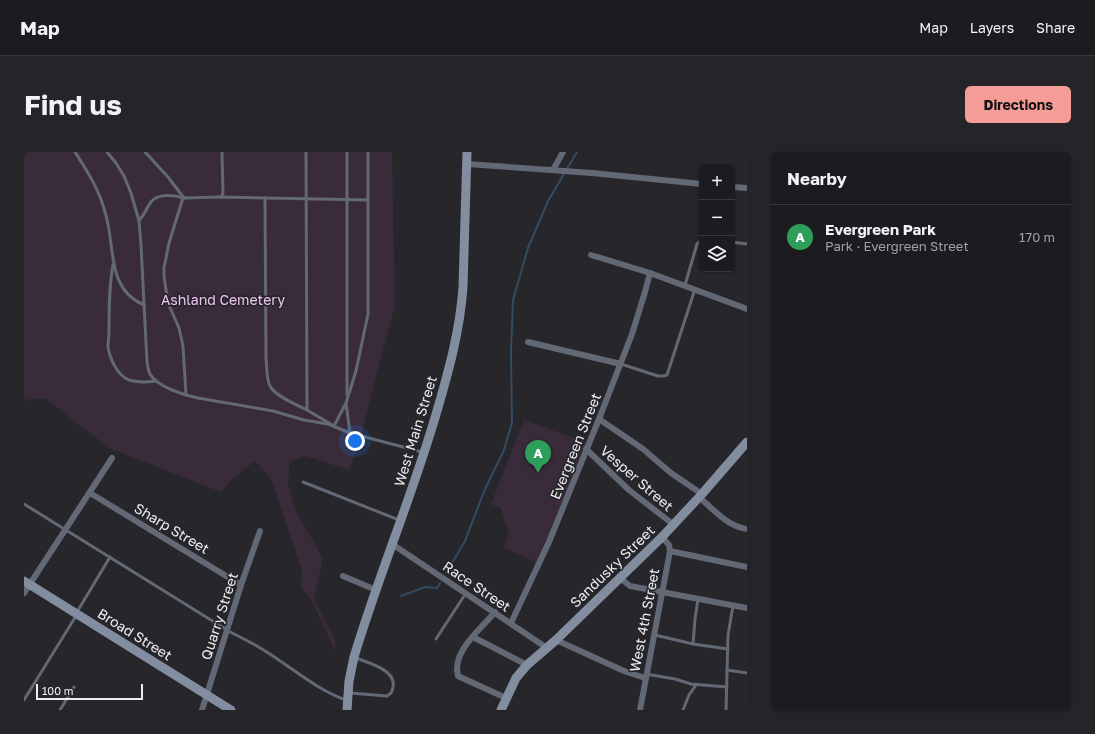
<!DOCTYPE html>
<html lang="en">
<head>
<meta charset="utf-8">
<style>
	body { margin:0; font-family:"Golos Text",sans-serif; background:#252529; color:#f1f3f6 }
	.controls { position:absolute; right:12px; top:12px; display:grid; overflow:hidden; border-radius:6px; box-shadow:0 1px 3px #0004 }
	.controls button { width:36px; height:36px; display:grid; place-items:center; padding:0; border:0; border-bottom:1px solid #3a3a3e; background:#1c1c20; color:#f1f3f6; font:20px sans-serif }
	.scale { position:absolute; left:12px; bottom:10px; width:107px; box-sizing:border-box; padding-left:4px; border:2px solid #ededf1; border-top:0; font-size:11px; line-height:14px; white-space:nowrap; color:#ededf1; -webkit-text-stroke:3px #26262b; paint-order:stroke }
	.you { position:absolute; left:331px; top:289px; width:14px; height:14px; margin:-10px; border:3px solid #fff; border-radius:50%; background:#1a73e8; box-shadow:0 0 0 6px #1a73e833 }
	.badge { display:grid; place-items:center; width:26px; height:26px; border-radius:50%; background:#f59c96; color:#fff; font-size:13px; font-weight:700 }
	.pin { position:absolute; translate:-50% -33px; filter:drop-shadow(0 1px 2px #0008) }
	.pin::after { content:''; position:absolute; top:21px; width:14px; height:12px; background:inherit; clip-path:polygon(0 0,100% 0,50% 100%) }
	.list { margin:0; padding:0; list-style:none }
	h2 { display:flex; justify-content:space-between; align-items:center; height:52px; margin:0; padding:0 16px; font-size:17px }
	h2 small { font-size:13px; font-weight:400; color:#a0a1a5 }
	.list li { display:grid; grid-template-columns:26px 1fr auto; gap:12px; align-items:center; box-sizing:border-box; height:64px; padding:0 16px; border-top:1px solid #3a3a3e }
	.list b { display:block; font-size:15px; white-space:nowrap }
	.list p { margin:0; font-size:13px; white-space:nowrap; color:#a0a1a5 }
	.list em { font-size:13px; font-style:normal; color:#a0a1a5 }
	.icon { flex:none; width:22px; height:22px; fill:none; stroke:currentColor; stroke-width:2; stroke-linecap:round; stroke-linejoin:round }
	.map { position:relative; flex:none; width:723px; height:558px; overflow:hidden; border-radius:6px }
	header { display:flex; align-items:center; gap:24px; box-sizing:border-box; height:56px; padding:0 20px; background:#1c1c20; border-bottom:1px solid #3a3a3e }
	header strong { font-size:19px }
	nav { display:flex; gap:22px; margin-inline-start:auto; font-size:14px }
	.intro { display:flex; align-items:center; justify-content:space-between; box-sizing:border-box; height:96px; padding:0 24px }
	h1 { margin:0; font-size:28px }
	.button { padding:10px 18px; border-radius:6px; background:#f59c96; color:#111; font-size:14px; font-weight:700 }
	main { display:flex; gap:24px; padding:0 24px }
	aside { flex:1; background:#1c1c20; border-radius:6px; box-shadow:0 1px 3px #0004 }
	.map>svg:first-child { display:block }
</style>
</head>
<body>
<header>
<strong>Map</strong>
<nav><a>Map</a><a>Layers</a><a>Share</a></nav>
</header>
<div class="intro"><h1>Find us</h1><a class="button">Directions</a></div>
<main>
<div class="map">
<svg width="723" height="558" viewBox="0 0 723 558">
	<rect width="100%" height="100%" fill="#26262b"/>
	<!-- green -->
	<g fill="#3a2b3b">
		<polygon points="0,0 368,0 371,153 334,294 325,318 282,304 266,309 264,331 271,358 299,406 290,446 311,489 312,497 311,499 287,447 277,436 278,418 247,327 231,309 204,331 197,340 85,296 21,246 5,247 0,249"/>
		<polygon points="500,268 562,290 514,411 480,396 485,382 477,356 467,352"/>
	</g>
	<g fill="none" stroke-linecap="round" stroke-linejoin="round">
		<!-- stream -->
		<g stroke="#344c61" stroke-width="2">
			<polyline points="422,421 441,389 461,337 480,298 488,271 487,200 489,148 504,96 524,49 553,0"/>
			<polyline points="377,444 401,435 413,436 416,431"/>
		</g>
		<!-- lane -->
		<g stroke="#626874" stroke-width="3">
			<path d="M 51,0 C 63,19 75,37 81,60 C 92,93 81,136 120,153"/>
			<path d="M 83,0 L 92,11 L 100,24 L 107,41 L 115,69 L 117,93 L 123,210 C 124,214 124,219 126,222 C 133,235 160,243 174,246 L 249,259 L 280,268 L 304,272 L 326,281 L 398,300"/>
			<polyline points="121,0 144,25 160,46"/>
			<polyline points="282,0 283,258 310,274 322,251"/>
			<polyline points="323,0 323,243"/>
			<polyline points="197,45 199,41 198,0"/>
			<path d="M 241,46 L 242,206 C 243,214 242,226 246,234 C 251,244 273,253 283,258"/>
			<path d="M 115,68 C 121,63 122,56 127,50 C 133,41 151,43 160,46"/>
			<polyline points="708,90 723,92"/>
			<path d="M 89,113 C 85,135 85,157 85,180 C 85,185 84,190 84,195 C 86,207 93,223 105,228 C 114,231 124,230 132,229"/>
			<polyline points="661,133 673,92 678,87"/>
			<polyline points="597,212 634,224 639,224 643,223 671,137"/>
			<polyline points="162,243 159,194 155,176 144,151 140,124 140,116 145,91 159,46 197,45 344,48"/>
			<polyline points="326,281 322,251 332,219 344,162 344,0"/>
			<polyline points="279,330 375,368"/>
			<path d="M 0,352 L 203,478 C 215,485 227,490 238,497 C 266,514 291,537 322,548"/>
			<polyline points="53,460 86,405"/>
			<polyline points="631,483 669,492 704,497"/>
			<polyline points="412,487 442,441"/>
			<polyline points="669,492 671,467 674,447"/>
			<polyline points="703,518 723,521"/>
			<polyline points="622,522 651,527 667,532 703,535"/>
			<path d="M 326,541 L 363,544 L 367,541 C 378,519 347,512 332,506"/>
			<polyline points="0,548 52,464"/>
			<polyline points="36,558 50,535"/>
			<polyline points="659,558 665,543 672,533"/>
			<polyline points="702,558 704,483 709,454"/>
		</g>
		<!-- street -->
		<g stroke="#626874" stroke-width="6">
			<polyline points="443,12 568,21 678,32"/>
			<polyline points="529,18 539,0"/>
			<polyline points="708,35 723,36"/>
			<polyline points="567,103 626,121 723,157"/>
			<polyline points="504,190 597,212"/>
			<polyline points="575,267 619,297 647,321 678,342"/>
			<polyline points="562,297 605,338 650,373"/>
			<polyline points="66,341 217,433"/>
			<path d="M 675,345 C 690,358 703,374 723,377"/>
			<polyline points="368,392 523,496"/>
			<polyline points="646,399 723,415"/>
			<polyline points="319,424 352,438"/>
			<polyline points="596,426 606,434 723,456"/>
			<polyline points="0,441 88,306"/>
			<path d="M 471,460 C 457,477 427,500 434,524 L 482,546"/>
			<polyline points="487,471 525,390 575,267 608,182 621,140 626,121"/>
			<polyline points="449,485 503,513"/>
			<polyline points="532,488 600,519 621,526"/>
			<polyline points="178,558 217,433 236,379"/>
			<polyline points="616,558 646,399 645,393 638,385"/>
		</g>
		<!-- secondary -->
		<g stroke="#838da0" stroke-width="9">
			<polyline points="0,429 207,558"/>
			<path d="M 323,558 L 325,529 L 330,505 C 355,422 389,342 413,259 C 425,218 436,178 439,135 L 443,0"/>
			<polyline points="477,558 492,526 503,513 532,488 638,385 678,342 723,290"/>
		</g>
	</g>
	<g text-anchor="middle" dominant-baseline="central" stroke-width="3.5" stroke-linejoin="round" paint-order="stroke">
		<!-- park labels -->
		<g font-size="14" fill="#eec4f0" stroke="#26262b">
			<text x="199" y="147">Ashland Cemetery</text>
		</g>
		<!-- street labels -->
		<g font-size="14" fill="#ededf1" stroke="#26262b">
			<text transform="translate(391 279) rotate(-73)">West Main Street</text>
			<text transform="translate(551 294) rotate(-68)">Evergreen Street</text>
			<text transform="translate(613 326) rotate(41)">Vesper Street</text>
			<text transform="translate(148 376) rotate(31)">Sharp Street</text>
			<text transform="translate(588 414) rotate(-44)">Sandusky Street</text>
			<text transform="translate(453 434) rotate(34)">Race Street</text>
			<text transform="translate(195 464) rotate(-72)">Quarry Street</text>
			<text transform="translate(620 468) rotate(-79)">West 4th Street</text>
			<text transform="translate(111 482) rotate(32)">Broad Street</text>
		</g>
	</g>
</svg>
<div class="controls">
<button>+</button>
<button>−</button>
<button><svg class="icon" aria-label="layers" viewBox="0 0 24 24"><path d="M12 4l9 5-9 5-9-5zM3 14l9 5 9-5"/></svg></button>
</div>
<div class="scale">100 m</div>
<div class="you"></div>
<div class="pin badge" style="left:514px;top:321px;background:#2e9e5b">A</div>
</div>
<aside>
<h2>Nearby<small></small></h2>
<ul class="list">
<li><span class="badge" style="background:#2e9e5b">A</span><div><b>Evergreen Park</b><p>Park · Evergreen Street</p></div><em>170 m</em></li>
</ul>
</aside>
</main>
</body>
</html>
